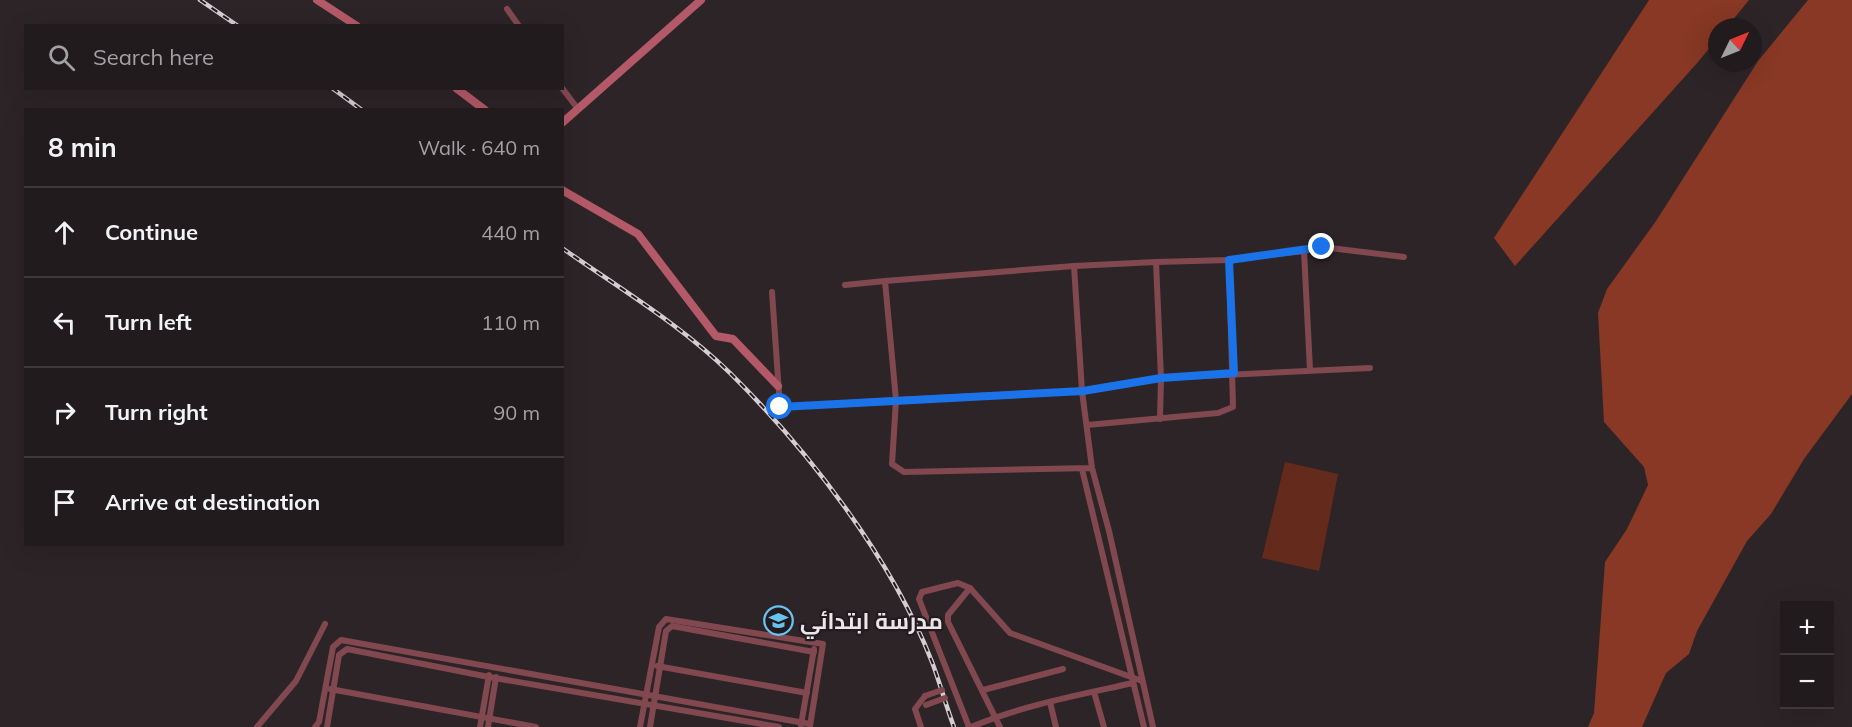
<!DOCTYPE html>
<html lang="en">
<head>
<meta charset="utf-8">
<style>
	body { margin:0; font-family:Mulish,Cairo,sans-serif; background:#2a2427; color:#f1f3f6 }
	.controls { position:absolute; right:18px; bottom:18px; display:grid; overflow:hidden; border-radius:0px; box-shadow:0 6px 24px #0002 }
	.controls button { width:54px; height:54px; display:grid; place-items:center; padding:0; border:0; border-bottom:2px solid #3f393c; background:#221b1e; color:#f1f3f6; font:30px sans-serif }
	.compass { position:absolute; left:1708px; top:18px; width:54px; height:54px; border-radius:50%; background:#221b1e; box-shadow:0 6px 24px #0002; rotate:47deg }
	.stop { position:absolute; width:18px; height:18px; margin:-14px; border:4px solid #1a73e8; border-radius:50%; background:#fff }
	.stop.end { background:#1a73e8; border-color:#fff; box-shadow:0 2px 6px #0008 }
	.list { margin:0; padding:0; list-style:none }
	h2 { display:flex; justify-content:space-between; align-items:center; height:78px; margin:0; padding:0 24px; font-size:26px }
	h2 small { font-size:20px; font-weight:400; color:#a2a1a4 }
	.list li { display:grid; grid-template-columns:39px 1fr auto; gap:18px; align-items:center; box-sizing:border-box; height:90px; padding:0 24px; border-top:2px solid #3f393c }
	.list b { display:block; font-size:22px; white-space:nowrap }
	.list em { font-size:20px; font-style:normal; color:#a2a1a4 }
	.icon { flex:none; width:33px; height:33px; fill:none; stroke:currentColor; stroke-width:2; stroke-linecap:round; stroke-linejoin:round }
	.map { position:relative; flex:none; width:1852px; height:727px; overflow:hidden }
	.search { position:absolute; background:#221b1e; box-shadow:0 6px 24px #0002; left:24px; top:24px; width:540px; height:66px; display:flex; align-items:center; gap:15px; box-sizing:border-box; padding:0 21px; border-radius:0px; color:#a2a1a4; font-size:22px }
	.panel { position:absolute; background:#221b1e; box-shadow:0 6px 24px #0002; left:24px; top:108px; width:540px; height:438px; border-radius:0px }
	.map>svg:first-child { display:block }
</style>
</head>
<body>
<div class="map">
<svg width="1852" height="727" viewBox="0 0 1852 727">
	<rect width="100%" height="100%" fill="#2d2428"/>
	<!-- green -->
	<polygon fill="#642b1c" points="1285,462 1338,474 1319,571 1262,558"/>
	<!-- forest -->
	<g fill="#883824">
		<polygon points="1649,0 1749,0 1727,27 1717,27 1717,39 1698,62 1515,266 1494,238"/>
		<polygon points="1808,0 1852,0 1852,394 1804,459 1771,514 1747,541 1697,631 1689,654 1666,673 1642,727 1588,727 1594,713 1605,562 1627,529 1648,485 1644,467 1604,422 1598,313 1607,289 1656,221 1758,61"/>
	</g>
	<g fill="none" stroke-linecap="round" stroke-linejoin="round">
		<!-- street -->
		<g stroke="#824850" stroke-width="6">
			<polyline points="507,9 519,26"/>
			<polyline points="562,88 578,109"/>
			<polyline points="1304,251 1322,247 1404,257"/>
			<polygon points="1156,262 1161,378 1082,391 1074,266"/>
			<polyline points="1156,262 1229,260 1304,251 1310,370"/>
			<polyline points="845,285 885,281"/>
			<polyline points="772,292 780,407 896,400 885,281 1074,266"/>
			<polyline points="1160,419 1161,378 1370,368"/>
			<polyline points="1087,425 1218,413 1233,407 1229,260"/>
			<polyline points="1092,468 904,472 892,464 896,400 1082,391 1092,468 1109,531 1153,727"/>
			<polyline points="1082,469 1144,727"/>
			<polyline points="970,588 948,615 948,622 1000,727"/>
			<polyline points="657,666 807,693"/>
			<polyline points="330,689 536,727"/>
			<polyline points="983,690 1063,669"/>
			<polyline points="1094,692 1104,727"/>
			<polyline points="1050,702 1056,727"/>
			<polyline points="801,725 814,649"/>
			<polyline points="257,727 296,681 325,624"/>
			<polyline points="315,727 319,722 333,647 341,640 810,724"/>
			<polyline points="327,727 339,655 347,649 489,677 779,727"/>
			<polyline points="480,727 489,675"/>
			<polyline points="488,727 496,677"/>
			<polyline points="640,727 659,627 666,619 823,644 810,726"/>
			<polyline points="650,727 666,631 672,626 814,652"/>
			<polyline points="921,727 915,709 925,696"/>
			<polyline points="969,727 919,599 922,592 958,583 970,588 1010,633 1142,681"/>
			<path d="M 971,727 C 1023,705 1079,695 1133,683"/>
		</g>
		<!-- secondary -->
		<g stroke="#b45967" stroke-width="8">
			<polyline points="317,0 357,26"/>
			<polyline points="456,88 485,110"/>
			<polyline points="562,123 701,0"/>
			<polyline points="562,190 638,234 709,327 716,336 733,339 778,386"/>
		</g>
		<defs>
			<g id="rail">
				<polyline points="200,0 238,26"/>
				<polyline points="332,88 362,110"/>
				<path d="M 562,248 C 619,288 681,325 730,373 C 808,450 892,559 932,662 C 940,683 946,706 954,727"/>
			</g>
		</defs>
		<!-- rail casing -->
		<use href="#rail" stroke="#d4cdd1" stroke-width="4.5"/>
		<!-- rail -->
		<use href="#rail" stroke="#231b1f" stroke-width="2" stroke-dasharray="7" stroke-linecap="butt"/>
		<!-- street-bridge -->
		<g stroke="#824850" stroke-width="6">
			<polyline points="925,696 942,690"/>
			<polyline points="926,705 945,698"/>
		</g>
	</g>
	<g fill="none" stroke-linecap="round" stroke-linejoin="round">
		<!-- route -->
		<polyline stroke="#1a73e8" stroke-width="8" points="780,407 1083,391 1161,378 1234,373 1229,260 1322,247"/>
	</g>
	<!-- icons -->
	<defs>
		<symbol id="school-ring" viewBox="-11 -11 22 22"><circle r="9.5" fill="#231b1f" stroke="#67c4ef" stroke-width="1.5"/><path d="M0-5L7-2L0 1L-7-2ZM-4 1L0 2.5L4 1V4Q0 6-4 4Z" fill="#67c4ef"/></symbol>
	</defs>
	<g fill-rule="evenodd">
		<use href="#school-ring" x="762" y="604" width="33" height="33"/>
	</g>
	<g text-anchor="middle" dominant-baseline="central" stroke-width="4.5" stroke-linejoin="round" paint-order="stroke">
		<!-- poi labels -->
		<g font-size="22" font-weight="bold" fill="#ece6e9" stroke="#231b1f" text-anchor="start">
			<text x="800" y="621">مدرسة ابتدائي</text>
		</g>
	</g>
</svg>
<div class="controls">
<button>+</button>
<button>−</button>
</div>
<svg class="compass" viewBox="-18 -18 36 36"><path d="M0-13l5 13h-10z" fill="#e53935"/><path d="M0 13l5-13h-10z" fill="#a2a1a4"/></svg>
<div class="stop" style="left:780px;top:407px"></div>
<div class="stop end" style="left:1322px;top:247px"></div>
<div class="search"><svg class="icon" aria-label="search" viewBox="0 0 24 24"><circle cx="10" cy="10" r="6"/><path d="M15 15l6 6"/></svg>Search here</div>
<section class="panel">
<h2>8 min<small>Walk · 640 m</small></h2>
<ul class="list">
<li><svg class="icon" aria-label="ahead" viewBox="0 0 24 24"><path d="M12 20V5M6 11l6-6 6 6"/></svg><div><b>Continue</b></div><em>440 m</em></li>
<li><svg class="icon" aria-label="left" viewBox="0 0 24 24"><path d="M17 20v-9H6M10 6l-5 5 5 5"/></svg><div><b>Turn left</b></div><em>110 m</em></li>
<li><svg class="icon" aria-label="right" viewBox="0 0 24 24"><path d="M7 20v-9h11M14 6l5 5-5 5"/></svg><div><b>Turn right</b></div><em>90 m</em></li>
<li><svg class="icon" aria-label="arrive" viewBox="0 0 24 24"><path d="M6 21V4h12l-3 4 3 4H6"/></svg><div><b>Arrive at destination</b></div></li>
</ul>
</section>
</div>
</body>
</html>
